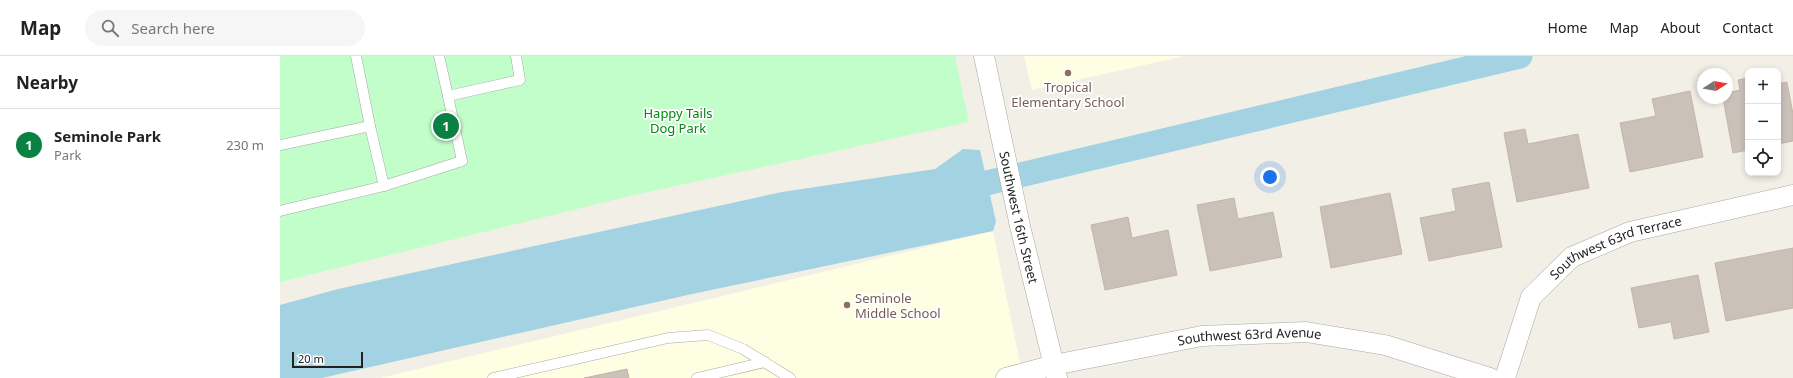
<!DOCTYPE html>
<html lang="en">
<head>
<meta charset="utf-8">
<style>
	body { margin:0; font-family:"Noto Sans",sans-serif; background:#f6f6f6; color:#222 }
	.controls { position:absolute; right:12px; top:12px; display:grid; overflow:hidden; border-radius:8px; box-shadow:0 2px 6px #0003 }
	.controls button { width:36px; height:36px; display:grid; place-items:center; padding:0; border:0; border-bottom:1px solid #e0e0e0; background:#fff; color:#222; font:20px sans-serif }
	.compass { position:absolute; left:1417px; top:12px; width:36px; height:36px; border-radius:50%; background:#fff; box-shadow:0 2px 6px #0003; rotate:79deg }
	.scale { position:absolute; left:12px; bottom:10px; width:71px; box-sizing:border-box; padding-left:4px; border:2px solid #212121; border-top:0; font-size:11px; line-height:14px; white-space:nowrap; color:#212121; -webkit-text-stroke:3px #fff; paint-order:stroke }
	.you { position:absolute; left:990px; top:121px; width:14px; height:14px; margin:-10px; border:3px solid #fff; border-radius:50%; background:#1a73e8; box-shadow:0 0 0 6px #1a73e833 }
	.badge { display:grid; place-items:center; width:26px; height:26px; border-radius:50%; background:#0b8043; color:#fff; font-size:13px; font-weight:700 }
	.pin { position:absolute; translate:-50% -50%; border:2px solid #fff; box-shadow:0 1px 4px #0006 }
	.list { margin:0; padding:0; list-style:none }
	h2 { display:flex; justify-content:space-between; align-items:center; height:52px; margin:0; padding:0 16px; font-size:17px }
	h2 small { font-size:13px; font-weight:400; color:#767676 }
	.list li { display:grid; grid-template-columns:26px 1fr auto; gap:12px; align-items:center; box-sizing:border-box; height:72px; padding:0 16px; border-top:1px solid #e0e0e0 }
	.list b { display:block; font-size:15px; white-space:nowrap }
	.list p { margin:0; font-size:13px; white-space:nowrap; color:#767676 }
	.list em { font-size:13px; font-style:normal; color:#767676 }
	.icon { flex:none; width:22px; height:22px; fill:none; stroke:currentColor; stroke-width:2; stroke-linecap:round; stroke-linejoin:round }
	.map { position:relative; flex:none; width:1513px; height:322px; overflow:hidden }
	header { display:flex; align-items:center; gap:24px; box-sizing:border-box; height:56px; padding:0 20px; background:#fff; border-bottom:1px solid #e0e0e0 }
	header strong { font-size:19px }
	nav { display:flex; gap:22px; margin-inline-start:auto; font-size:14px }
	.search { width:280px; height:36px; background:#f6f6f6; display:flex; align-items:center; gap:10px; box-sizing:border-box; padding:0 14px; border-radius:22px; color:#767676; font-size:15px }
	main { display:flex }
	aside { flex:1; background:#fff }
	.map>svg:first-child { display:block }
</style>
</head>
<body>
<header>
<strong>Map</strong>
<div class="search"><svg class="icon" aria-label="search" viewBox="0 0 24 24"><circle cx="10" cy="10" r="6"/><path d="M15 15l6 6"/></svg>Search here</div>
<nav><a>Home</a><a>Map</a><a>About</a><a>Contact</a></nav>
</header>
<main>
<aside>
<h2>Nearby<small></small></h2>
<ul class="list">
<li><span class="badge">1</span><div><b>Seminole Park</b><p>Park</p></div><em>230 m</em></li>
</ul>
</aside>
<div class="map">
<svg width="1513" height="322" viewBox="0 0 1513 322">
	<rect width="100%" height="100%" fill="#f2efe7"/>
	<!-- education -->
	<g fill="#feffe2">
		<polygon points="744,0 905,0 752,34"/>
		<polygon points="713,175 743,322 100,322"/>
	</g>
	<!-- park -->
	<polygon fill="#c1fec9" points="0,0 675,0 689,66 350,140 0,226"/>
	<!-- water -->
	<polygon fill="#a3d2e3" points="683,93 700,94 716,166 713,175 412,238 42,322 0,322 0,249 58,233 502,136 655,113"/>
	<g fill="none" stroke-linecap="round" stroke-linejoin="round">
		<!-- canal -->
		<polyline stroke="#a3d2e3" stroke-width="25" points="673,135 1240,0"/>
	</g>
	<!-- building -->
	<g fill="#cac1b9" stroke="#c5b6a7">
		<polygon points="1468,22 1468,94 1453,97 1443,42 1447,42 1447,37 1460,34 1458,24"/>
		<polygon points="1507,26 1513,58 1513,85 1498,88 1498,28"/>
		<polygon points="1410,35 1423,101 1350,116 1340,67 1376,60 1372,43"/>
		<polygon points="1245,73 1248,88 1298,78 1309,132 1237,146 1224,77"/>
		<polygon points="1209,126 1222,191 1149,205 1140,162 1176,155 1172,133"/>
		<polygon points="1110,137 1122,198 1051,212 1040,151"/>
		<polygon points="954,142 958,163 993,156 1002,201 930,215 917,149"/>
		<polygon points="848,161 852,182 888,174 897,219 825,234 811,169"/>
		<polygon points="1513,192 1513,252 1446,265 1435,207"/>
		<polygon points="1418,219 1429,276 1394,283 1391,266 1359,272 1351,232"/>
		<polygon points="347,313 349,322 304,322"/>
	</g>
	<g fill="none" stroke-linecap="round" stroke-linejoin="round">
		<defs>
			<g id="lane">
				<polyline points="159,0 168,40"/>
				<polyline points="0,89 90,70"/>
				<polyline points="104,130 182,105 168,40 240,24 236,0"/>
				<polyline points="0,155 104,130 90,70 76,0"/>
				<polyline points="213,322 388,282 428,279 463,293 510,322"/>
				<polyline points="417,322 485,306"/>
			</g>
			<g id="street">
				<path id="s1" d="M 704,0 L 740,170 L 777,322"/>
				<path id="s2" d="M 726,322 L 774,309 L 922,280 L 1026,276 L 1105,289 L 1210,322"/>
				<path id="s3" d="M 1225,322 L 1251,241 L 1292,201 L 1350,176 L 1513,139"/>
			</g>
		</defs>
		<!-- lane casing -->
		<use href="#lane" stroke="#a8a8a8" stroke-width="11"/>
		<!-- street casing -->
		<use href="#street" stroke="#a8a8a8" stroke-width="21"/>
		<!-- lane -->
		<use href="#lane" stroke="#fff" stroke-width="10"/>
		<!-- street -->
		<use href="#street" stroke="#fff" stroke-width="20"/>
	</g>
	<!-- markers -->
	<g fill="#8d6e63" stroke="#fff" stroke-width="1.5">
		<circle cx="788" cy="17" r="4"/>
		<circle cx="567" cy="249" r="4"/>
	</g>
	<g text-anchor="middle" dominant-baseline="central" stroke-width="3.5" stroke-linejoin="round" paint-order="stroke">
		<!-- education labels -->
		<g font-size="13" fill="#785e54" stroke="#fff">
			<text x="788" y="31">Tropical<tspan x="788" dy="15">Elementary School</tspan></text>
			<text x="575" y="242" text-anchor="start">Seminole<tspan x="575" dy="15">Middle School</tspan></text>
		</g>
		<!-- park labels -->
		<g font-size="13" fill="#038613" stroke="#fff">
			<text x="398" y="57">Happy Tails<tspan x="398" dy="15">Dog Park</tspan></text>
		</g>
		<!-- street labels -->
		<g font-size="13" fill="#212121" stroke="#fff">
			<text stroke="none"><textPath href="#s1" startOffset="165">Southwest 16th Street</textPath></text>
			<text stroke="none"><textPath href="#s3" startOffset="186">Southwest 63rd Terrace</textPath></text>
			<text stroke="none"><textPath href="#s2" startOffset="248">Southwest 63rd Avenue</textPath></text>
		</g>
	</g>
</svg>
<div class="controls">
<button>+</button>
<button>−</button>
<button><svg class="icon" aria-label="locate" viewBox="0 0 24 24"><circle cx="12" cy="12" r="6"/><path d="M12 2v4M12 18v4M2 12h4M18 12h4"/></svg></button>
</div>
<svg class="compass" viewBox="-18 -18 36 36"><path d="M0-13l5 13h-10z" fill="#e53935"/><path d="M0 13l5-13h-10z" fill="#767676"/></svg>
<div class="scale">20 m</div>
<div class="you"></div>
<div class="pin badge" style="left:166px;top:70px">1</div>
</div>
</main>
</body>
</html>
